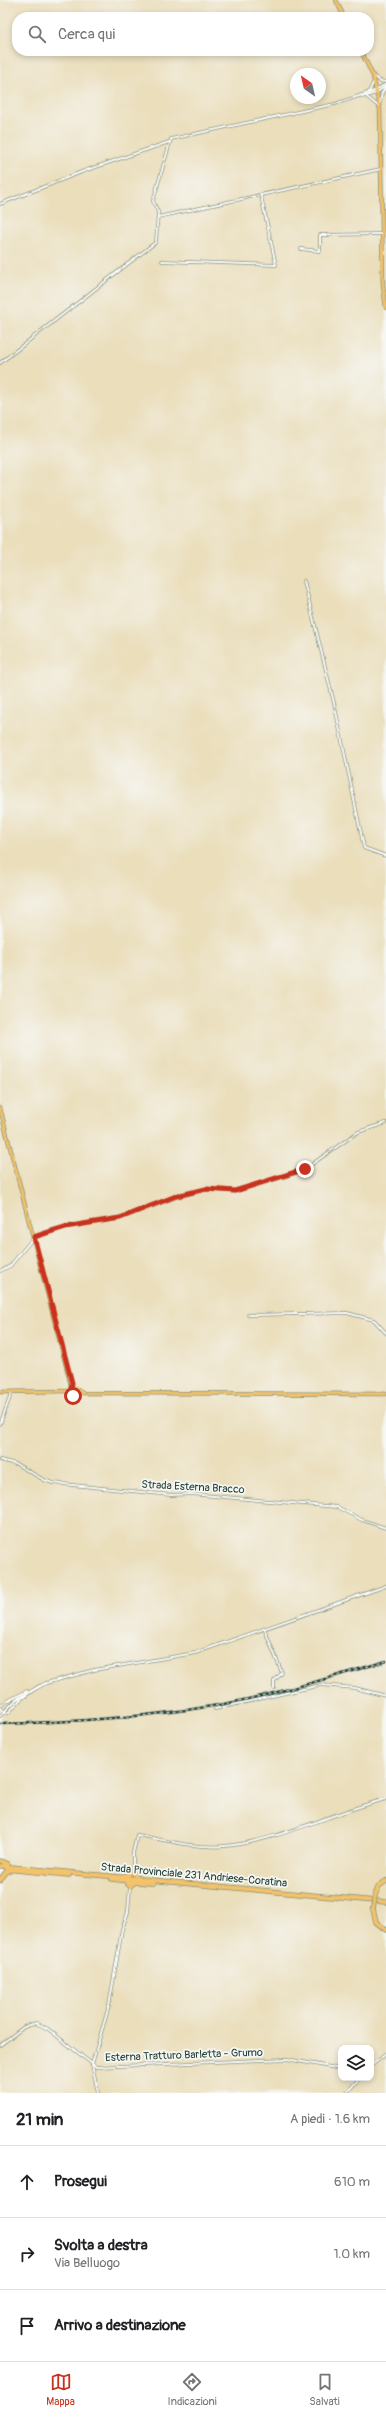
<!DOCTYPE html>
<html lang="it">
<head>
<meta charset="utf-8">
<style>
	body { margin:0; font-family:Pangolin,sans-serif; background:#f6f6f6; color:#202124 }
	.controls { position:absolute; right:12px; bottom:12px; display:grid; overflow:hidden; border-radius:8px; box-shadow:0 2px 6px #0003 }
	.controls button { width:36px; height:36px; display:grid; place-items:center; padding:0; border:0; border-bottom:1px solid #e0e0e0; background:#fff; color:#202124; font:20px sans-serif }
	.compass { position:absolute; left:290px; top:68px; width:36px; height:36px; border-radius:50%; background:#fff; box-shadow:0 2px 6px #0003; rotate:326deg }
	.stop { position:absolute; width:12px; height:12px; margin:-9px; border:3px solid #c8321e; border-radius:50%; background:#fff }
	.stop.end { background:#c8321e; border-color:#fff; box-shadow:0 1px 4px #0008 }
	.list { margin:0; padding:0; list-style:none }
	h2 { display:flex; justify-content:space-between; align-items:center; height:52px; margin:0; padding:0 16px; font-size:17px }
	h2 small { font-size:13px; font-weight:400; color:#757577 }
	.list li { display:grid; grid-template-columns:26px 1fr auto; gap:12px; align-items:center; box-sizing:border-box; height:72px; padding:0 16px; border-top:1px solid #e0e0e0 }
	.list b { display:block; font-size:15px; white-space:nowrap }
	.list p { margin:0; font-size:13px; white-space:nowrap; color:#757577 }
	.list em { font-size:13px; font-style:normal; color:#757577 }
	.icon { flex:none; width:22px; height:22px; fill:none; stroke:currentColor; stroke-width:2; stroke-linecap:round; stroke-linejoin:round }
	.map { position:relative; flex:none; width:386px; height:2093px; overflow:hidden }
	.search { position:absolute; background:#fff; box-shadow:0 2px 6px #0003; left:12px; right:12px; top:12px; height:44px; display:flex; align-items:center; gap:10px; box-sizing:border-box; padding:0 14px; border-radius:16px; color:#757577; font-size:15px }
	.sheet { height:268px; background:#fff }
	nav { display:flex; justify-content:space-around; align-items:center; box-sizing:border-box; height:56px; border-top:1px solid #e0e0e0; background:#fff; font-size:11px; color:#757577 }
	nav a { display:grid; justify-items:center; gap:2px }
	nav .on { color:#c8321e }
	.map>svg:first-child { display:block }
</style>
</head>
<body>
<div class="map">
<svg width="386" height="2093" viewBox="0 0 386 2093">
	<rect width="100%" height="100%" fill="#f6f6f2"/>
	<filter id="ink" filterUnits="userSpaceOnUse"><feTurbulence type="fractalNoise" baseFrequency=".025" numOctaves="2"/><feDisplacementMap in="SourceGraphic" scale="8" xChannelSelector="R" yChannelSelector="G"/><feConvolveMatrix kernelMatrix="1 2 1 2 8 2 1 2 1" color-interpolation-filters="sRGB"/></filter>
	<filter id="wash" filterUnits="userSpaceOnUse"><feTurbulence type="fractalNoise" baseFrequency=".012" numOctaves="4" result="noise"/><feDisplacementMap in="SourceGraphic" scale="16" xChannelSelector="R" yChannelSelector="G"/><feGaussianBlur stdDeviation="0.9" result="paint"/><feColorMatrix in="noise" values="0 0 0 0 0 0 0 0 0 0 0 0 0 0 0 0 0 1.4 0 .05"/><feComposite in="paint" operator="in"/></filter>
	<g filter="url(#wash)">
		<rect width="100%" height="100%" fill="#eadebb"/>
	</g>
	<g filter="url(#ink)">
		<g fill="none" stroke-linecap="round" stroke-linejoin="round">
			<defs>
				<g id="minor">
					<polyline points="373,76 380,81 386,82"/>
					<polyline points="369,92 373,83"/>
					<polyline points="366,96 378,106"/>
					<polyline points="362,97 376,93 386,86"/>
					<polyline points="380,103 382,93 386,87"/>
					<polyline points="0,204 84,171 169,142"/>
					<polyline points="158,217 381,169"/>
					<polyline points="301,249 320,251 320,235 382,234"/>
					<polyline points="162,261 276,265 261,196"/>
					<polyline points="0,363 156,242 158,212 153,201 171,139 335,104 374,91 386,84"/>
					<polyline points="304,581 335,707 364,848 386,856"/>
					<polyline points="0,1271 10,1266 34,1237 43,1233 65,1227 120,1218 176,1197 206,1189 235,1191 289,1175 305,1169 358,1132 386,1123"/>
					<polyline points="248,1315 347,1313 374,1320 386,1333"/>
					<polyline points="0,1424 12,1392"/>
					<polyline points="0,1460 16,1464 44,1480 53,1483 171,1495 191,1494 337,1507 362,1520 386,1528"/>
					<polyline points="264,1628 282,1673 274,1681 274,1688"/>
					<polyline points="0,1705 27,1691"/>
					<polyline points="0,1707 3,1710"/>
					<polyline points="215,1709 321,1685 355,1688 386,1696"/>
					<polyline points="5,1712 8,1713 21,1699 39,1686"/>
					<polyline points="0,1716 17,1699 46,1683 94,1670 195,1653 386,1586"/>
					<path d="M 133,1871 L 133,1853 L 137,1835 C 164,1840 197,1849 225,1846 C 282,1840 331,1813 386,1799"/>
					<polyline points="0,2045 24,2027 36,2023 48,2029 96,2067 287,2059 341,2069"/>
					<polyline points="371,2066 386,2054"/>
					<polyline points="98,2093 92,2064 109,2006 122,1929 128,1912 130,1886"/>
					<polyline points="346,2093 360,2078"/>
				</g>
				<g id="major">
					<polyline points="336,0 344,17"/>
					<polyline points="361,51 373,76 380,109 383,285 386,308"/>
					<polyline points="0,1108 72,1389"/>
					<circle cx="74" cy="1392" r="4"/>
					<polyline points="78,1391 83,1393 386,1394"/>
					<polyline points="0,1392 71,1391"/>
				</g>
				<g id="highway">
					<polyline points="0,1861 7,1864"/>
					<polyline points="0,1866 386,1902"/>
					<polyline points="6,1869 69,1875"/>
					<polyline points="125,1876 133,1872 136,1876 140,1878"/>
					<polyline points="112,1879 139,1882"/>
					<polyline points="0,1880 6,1872 11,1870"/>
					<polyline points="126,1882 130,1886 134,1882 153,1883"/>
					<polyline points="375,1895 379,1886 386,1881"/>
					<polyline points="373,1909 376,1922 386,1930"/>
				</g>
			</defs>
			<!-- minor casing -->
			<use href="#minor" stroke="#848e78" stroke-width="3.5"/>
			<!-- major casing -->
			<use href="#major" stroke="#848e78" stroke-width="4.5"/>
			<!-- highway casing -->
			<use href="#highway" stroke="#848e78" stroke-width="5.5"/>
			<!-- minor -->
			<use href="#minor" stroke="#fff" stroke-width="2"/>
			<!-- major -->
			<use href="#major" stroke="#f3c26a" stroke-width="3"/>
			<!-- highway -->
			<use href="#highway" stroke="#f3c26a" stroke-width="4"/>
			<defs>
				<path id="rail" d="M 0,1724 C 72,1722 142,1718 212,1706 C 271,1696 329,1678 386,1661"/>
			</defs>
			<!-- rail casing -->
			<use href="#rail" stroke="#1f3d34" stroke-width="2.5"/>
			<!-- rail -->
			<use href="#rail" stroke="#f6f6f2" stroke-width="1" stroke-dasharray="3" stroke-linecap="butt"/>
			<defs>
				<polyline id="highway-bridge" points="373,1909 375,1895"/>
			</defs>
			<!-- highway-bridge casing -->
			<use href="#highway-bridge" stroke="#848e78" stroke-width="5.5" stroke-linecap="butt"/>
			<!-- highway-bridge -->
			<use href="#highway-bridge" stroke="#f3c26a" stroke-width="4"/>
		</g>
	</g>
	<g fill="none" stroke-linecap="round" stroke-linejoin="round" filter="url(#ink)">
		<!-- route -->
		<polyline stroke="#c8321e" stroke-width="5" points="73,1396 70,1393 72,1383 34,1237 65,1227 120,1218 176,1196 206,1189 235,1191 305,1169"/>
	</g>
	<g text-anchor="middle" dominant-baseline="central" stroke-width="3.5" stroke-linejoin="round" paint-order="stroke">
		<!-- street labels -->
		<g font-size="11" fill="#1f3d34" stroke="#f6f6f2">
			<text transform="translate(193 1487) rotate(3)">Strada Esterna Bracco</text>
			<text transform="translate(194 1875) rotate(5)">Strada Provinciale 231 Andriese-Coratina</text>
			<text transform="translate(184 2055) rotate(-2)">Esterna Tratturo Barletta - Grumo</text>
		</g>
	</g>
</svg>
<div class="controls">
<button><svg class="icon" aria-label="layers" viewBox="0 0 24 24"><path d="M12 4l9 5-9 5-9-5zM3 14l9 5 9-5"/></svg></button>
</div>
<svg class="compass" viewBox="-18 -18 36 36"><path d="M0-13l5 13h-10z" fill="#e53935"/><path d="M0 13l5-13h-10z" fill="#757577"/></svg>
<div class="stop" style="left:73px;top:1396px"></div>
<div class="stop end" style="left:305px;top:1169px"></div>
<div class="search"><svg class="icon" aria-label="search" viewBox="0 0 24 24"><circle cx="10" cy="10" r="6"/><path d="M15 15l6 6"/></svg>Cerca qui</div>
</div>
<section class="sheet">
<h2>21 min<small>A piedi · 1.6 km</small></h2>
<ul class="list">
<li><svg class="icon" aria-label="ahead" viewBox="0 0 24 24"><path d="M12 20V5M6 11l6-6 6 6"/></svg><div><b>Prosegui</b></div><em>610 m</em></li>
<li><svg class="icon" aria-label="right" viewBox="0 0 24 24"><path d="M7 20v-9h11M14 6l5 5-5 5"/></svg><div><b>Svolta a destra</b><p>Via Belluogo</p></div><em>1.0 km</em></li>
<li><svg class="icon" aria-label="arrive" viewBox="0 0 24 24"><path d="M6 21V4h12l-3 4 3 4H6"/></svg><div><b>Arrivo a destinazione</b></div></li>
</ul>
</section>
<nav>
<a class="on"><svg class="icon" aria-label="map" viewBox="0 0 24 24"><path d="M3 6l6-2 6 2 6-2v14l-6 2-6-2-6 2zM9 4v14M15 6v14"/></svg>Mappa</a>
<a><svg class="icon" aria-label="directions" viewBox="0 0 24 24"><path d="M12 3l9 9-9 9-9-9zM9 14v-3h6M13 9l2 2-2 2"/></svg>Indicazioni</a>
<a><svg class="icon" aria-label="saved" viewBox="0 0 24 24"><path d="M7 4h10v16l-5-4-5 4z"/></svg>Salvati</a>
</nav>
</body>
</html>
